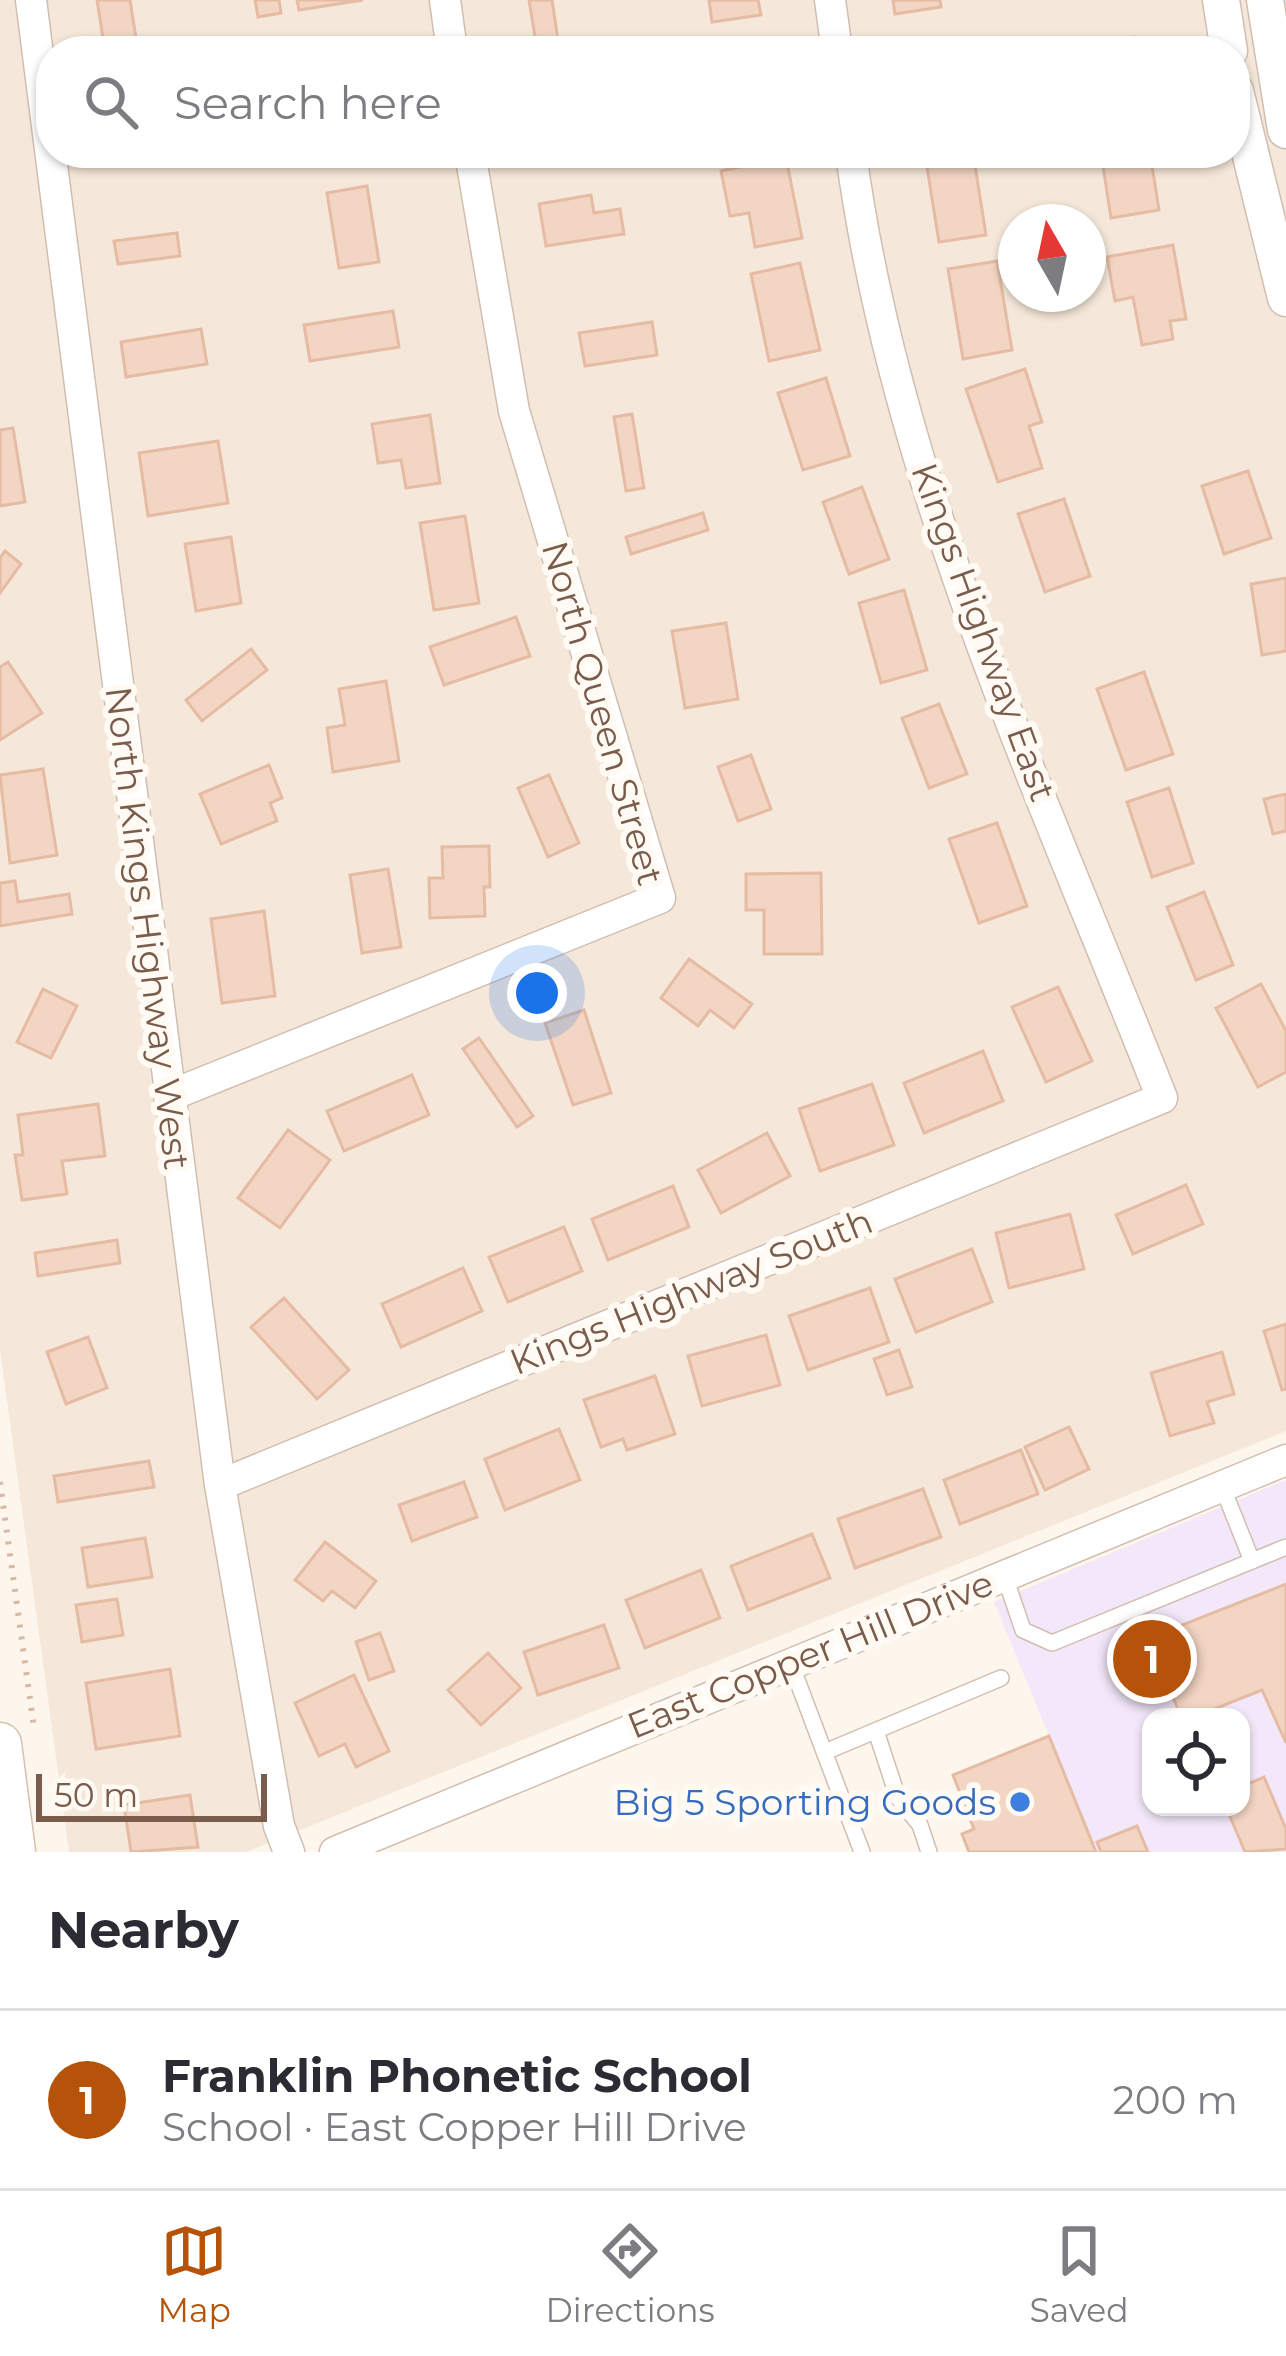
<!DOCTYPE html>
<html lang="en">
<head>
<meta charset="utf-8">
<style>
	body { margin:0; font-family:Montserrat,sans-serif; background:#f2f2f3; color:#2b2b33 }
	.controls { position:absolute; right:36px; bottom:36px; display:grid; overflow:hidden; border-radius:24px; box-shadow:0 3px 9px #0004 }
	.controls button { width:108px; height:108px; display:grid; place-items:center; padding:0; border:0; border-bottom:3px solid #e1e1e2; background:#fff; color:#2b2b33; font:60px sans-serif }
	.compass { position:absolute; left:998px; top:204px; width:108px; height:108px; border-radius:50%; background:#fff; box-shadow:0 3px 9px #0004; rotate:351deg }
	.scale { position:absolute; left:36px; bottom:30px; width:231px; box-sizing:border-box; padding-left:12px; border:6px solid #7a5c4d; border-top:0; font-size:33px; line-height:42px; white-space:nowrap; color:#7a5c4d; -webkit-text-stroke:9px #fffaf3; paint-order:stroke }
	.you { position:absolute; left:537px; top:993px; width:42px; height:42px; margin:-30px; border:9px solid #fff; border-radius:50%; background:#1a73e8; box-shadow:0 0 0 18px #1a73e833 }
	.badge { display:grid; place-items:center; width:78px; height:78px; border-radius:50%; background:#b45309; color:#fff; font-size:39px; font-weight:700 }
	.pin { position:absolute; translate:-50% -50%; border:6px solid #fff; box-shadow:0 3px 12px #0006 }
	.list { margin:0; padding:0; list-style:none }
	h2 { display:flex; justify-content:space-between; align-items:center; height:156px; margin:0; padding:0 48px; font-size:51px }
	h2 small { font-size:39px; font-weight:400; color:#7c7c81 }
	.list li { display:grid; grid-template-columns:78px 1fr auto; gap:36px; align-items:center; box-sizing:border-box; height:180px; padding:0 48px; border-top:3px solid #e1e1e2 }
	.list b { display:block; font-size:45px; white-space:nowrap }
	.list p { margin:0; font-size:39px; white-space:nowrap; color:#7c7c81 }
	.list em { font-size:39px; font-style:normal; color:#7c7c81 }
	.icon { flex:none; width:66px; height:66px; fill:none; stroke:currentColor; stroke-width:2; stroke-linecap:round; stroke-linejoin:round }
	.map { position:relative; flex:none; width:1286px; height:1852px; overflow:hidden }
	.search { position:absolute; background:#fff; box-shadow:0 3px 9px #0004; left:36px; right:36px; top:36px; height:132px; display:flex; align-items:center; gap:30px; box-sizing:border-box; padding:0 42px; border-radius:48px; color:#7c7c81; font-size:45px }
	.sheet { height:336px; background:#fff }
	nav { display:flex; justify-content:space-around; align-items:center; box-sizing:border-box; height:168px; border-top:3px solid #e1e1e2; background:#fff; font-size:33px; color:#7c7c81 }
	nav a { display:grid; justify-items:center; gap:6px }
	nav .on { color:#b45309 }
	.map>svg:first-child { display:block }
</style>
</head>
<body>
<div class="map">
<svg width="1286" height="1852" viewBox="0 0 1286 1852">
	<rect width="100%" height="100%" fill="#fdf6ec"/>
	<!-- residential -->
	<path fill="#f5e8da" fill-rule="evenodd" d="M 0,0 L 1286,0 L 1286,1431 L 246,1852 L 69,1852 L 0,1350 ZM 51,51 L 1235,51 L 1235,153 L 51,153 ZM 1016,222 L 1088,222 L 1088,294 L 1016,294 Z"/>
	<!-- education -->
	<path fill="#f3e8fa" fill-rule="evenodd" d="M 1286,1480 L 1286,1852 L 1097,1852 L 994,1602 ZM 1151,1717 L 1241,1717 L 1241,1807 L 1151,1807 Z"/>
	<!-- building -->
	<g fill="#f3d5c3" stroke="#e6bba3" stroke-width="3">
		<polygon points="97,0 130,0 138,51 105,51"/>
		<polygon points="255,0 279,0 281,13 258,17"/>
		<polygon points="297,0 363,0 299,10"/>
		<polygon points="529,0 552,0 558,40 536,43"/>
		<polygon points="709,0 758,0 761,15 712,22"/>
		<polygon points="893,0 940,0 941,7 895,14"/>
		<polygon points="1134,37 1137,51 1074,51 1073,46"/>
		<polygon points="952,41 953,51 906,51 906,48"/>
		<polygon points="973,153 986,235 939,242 926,161"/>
		<polygon points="1101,153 1150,153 1159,210 1111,218"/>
		<polygon points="786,158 802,238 755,247 749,213 730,216 721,171"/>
		<polygon points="367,186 379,262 339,268 327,193"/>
		<polygon points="591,195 594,213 620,209 624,234 546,246 539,204"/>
		<polygon points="177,233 180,256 118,264 114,241"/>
		<polygon points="1173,245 1186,319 1170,321 1173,339 1142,345 1133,297 1115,301 1107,257"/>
		<polygon points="997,261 1012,350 963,359 948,269"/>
		<polygon points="800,263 820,350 769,361 751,274"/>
		<polygon points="393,311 399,347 310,361 304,325"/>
		<polygon points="652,322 657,355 585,366 579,333"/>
		<polygon points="201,329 207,364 126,377 121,342"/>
		<polygon points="1025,369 1042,422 1029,426 1042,468 998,482 966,389"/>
		<polygon points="826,378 850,456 803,470 778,393"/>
		<polygon points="632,414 644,488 626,491 614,417"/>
		<polygon points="430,415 440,483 406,488 401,460 378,463 372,424"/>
		<polygon points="13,428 25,502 0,506 0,430"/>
		<polygon points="218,441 228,503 148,516 139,453"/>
		<polygon points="1248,471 1271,538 1224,554 1202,486"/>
		<polygon points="862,487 889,559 849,574 823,502"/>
		<polygon points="1064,499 1090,576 1045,592 1018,514"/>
		<polygon points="703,513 708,530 631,554 626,537"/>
		<polygon points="465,516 479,603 434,610 420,523"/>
		<polygon points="231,537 241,603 196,611 185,544"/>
		<polygon points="5,551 21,564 0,593 0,558"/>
		<polygon points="1286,578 1286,651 1262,655 1251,584"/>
		<polygon points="904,590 927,670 881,683 859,603"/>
		<polygon points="516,617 530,656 444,685 430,647"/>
		<polygon points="726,623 738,699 685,708 672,631"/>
		<polygon points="251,649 267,670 202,721 186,700"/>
		<polygon points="8,662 42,713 0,740 0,667"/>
		<polygon points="1144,672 1173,754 1126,770 1097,689"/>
		<polygon points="386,681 399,761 333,772 327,728 345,725 339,689"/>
		<polygon points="939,704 967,774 929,788 902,718"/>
		<polygon points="751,755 771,809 738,821 718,767"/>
		<polygon points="269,765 282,798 270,803 277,821 221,844 200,794"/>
		<polygon points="43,769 57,855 10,863 0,775"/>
		<polygon points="549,775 579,843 548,857 518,788"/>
		<polygon points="1169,788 1193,863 1152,877 1127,802"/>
		<polygon points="1286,794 1286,831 1273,834 1264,799"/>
		<polygon points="997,823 1027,906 979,923 949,839"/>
		<polygon points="489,846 490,887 484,887 485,916 430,918 429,878 443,878 442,847"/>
		<polygon points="388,869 401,947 362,953 350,875"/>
		<polygon points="821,873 822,954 764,954 764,910 746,910 746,874"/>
		<polygon points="15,881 18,902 69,894 72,914 0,926 0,883"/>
		<polygon points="1204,892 1233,965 1196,980 1167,907"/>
		<polygon points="264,911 275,996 222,1003 211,919"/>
		<polygon points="689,959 752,1004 734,1028 710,1010 698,1026 661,998"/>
		<polygon points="1261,984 1286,1031 1286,1072 1258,1087 1216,1008"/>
		<polygon points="1058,987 1092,1061 1046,1082 1012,1007"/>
		<polygon points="43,989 77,1006 51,1058 17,1042"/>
		<polygon points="584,1010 611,1093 573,1105 545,1023"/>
		<polygon points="479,1038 533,1116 517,1127 463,1049"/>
		<polygon points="983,1051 1003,1101 924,1133 904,1083"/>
		<polygon points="412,1075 429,1115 344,1151 327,1111"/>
		<polygon points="872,1084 894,1145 820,1171 799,1109"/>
		<polygon points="98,1104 105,1156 62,1161 67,1194 22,1200 15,1155 23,1155 18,1115"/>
		<polygon points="288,1130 330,1160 280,1228 238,1198"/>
		<polygon points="767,1133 790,1176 721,1213 698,1170"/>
		<polygon points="1186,1185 1203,1224 1133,1254 1116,1215"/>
		<polygon points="673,1186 689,1227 608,1260 592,1219"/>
		<polygon points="1070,1214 1084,1269 1009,1288 996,1233"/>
		<polygon points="564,1227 582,1271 508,1302 489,1257"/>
		<polygon points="117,1240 120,1263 38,1276 35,1253"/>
		<polygon points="972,1249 992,1302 916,1332 895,1279"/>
		<polygon points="463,1268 482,1311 401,1347 382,1304"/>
		<polygon points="870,1288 889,1342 808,1370 789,1316"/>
		<polygon points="284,1298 349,1370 317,1399 251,1327"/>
		<polygon points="1286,1324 1286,1389 1282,1390 1264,1331"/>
		<polygon points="766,1335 780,1385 702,1406 688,1356"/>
		<polygon points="88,1337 107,1388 66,1404 47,1352"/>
		<polygon points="899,1350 912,1387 887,1395 874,1359"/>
		<polygon points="1222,1352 1234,1394 1207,1402 1214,1423 1170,1436 1151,1373"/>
		<polygon points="655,1376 675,1434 627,1450 623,1439 601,1447 584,1400"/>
		<polygon points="1069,1427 1089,1469 1045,1490 1025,1447"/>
		<polygon points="559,1429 580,1480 505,1510 485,1459"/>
		<polygon points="1021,1450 1038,1494 960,1524 944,1480"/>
		<polygon points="149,1461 154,1487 58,1502 54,1476"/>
		<polygon points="464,1482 477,1517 412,1541 399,1505"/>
		<polygon points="923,1489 941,1537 855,1568 838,1519"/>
		<polygon points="812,1534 830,1578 748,1610 731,1566"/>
		<polygon points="145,1538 152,1577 88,1587 82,1548"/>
		<polygon points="325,1542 376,1581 355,1608 332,1591 323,1601 295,1580"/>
		<polygon points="701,1570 720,1618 645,1648 626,1600"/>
		<polygon points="1286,1584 1286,1743 1262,1690 1194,1717 1181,1717 1149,1638"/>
		<polygon points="117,1599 123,1635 82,1642 76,1605"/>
		<polygon points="604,1625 619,1668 538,1695 524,1652"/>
		<polygon points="380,1633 394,1671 369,1680 356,1642"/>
		<polygon points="488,1653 521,1688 481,1725 448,1690"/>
		<polygon points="170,1669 180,1736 96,1749 86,1683"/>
		<polygon points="354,1675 389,1751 356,1767 345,1744 319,1756 295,1703"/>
		<polygon points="1049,1736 1096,1852 969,1852 962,1834 974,1829 953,1775"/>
		<polygon points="1264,1777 1286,1829 1286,1849 1245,1852 1226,1807 1241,1807 1241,1787"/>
		<polygon points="190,1795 198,1847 131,1852 124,1805"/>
		<polygon points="1137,1826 1148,1852 1101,1852 1097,1842"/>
	</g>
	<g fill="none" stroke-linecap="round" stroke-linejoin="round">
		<defs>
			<g id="service">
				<polyline points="1222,1486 1252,1561"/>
				<polyline points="1004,1574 1023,1630 1052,1643 1286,1547"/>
				<polyline points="791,1664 862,1852"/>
				<polyline points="876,1731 898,1798 920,1825 929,1852"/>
				<polyline points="825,1752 1001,1678"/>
			</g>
			<g id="minor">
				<polyline points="31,0 220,1485 279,1826 289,1852"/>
				<polyline points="445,0 452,51"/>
				<polyline points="830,0 837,51"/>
				<polyline points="169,1096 660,898 514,411 470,153"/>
				<path d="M 220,1485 L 1162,1098 C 1041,791 895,482 851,153"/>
				<polyline points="335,1852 1286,1460"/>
			</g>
			<g id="tertiary">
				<polyline points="1221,0 1229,51"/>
				<polyline points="1265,0 1286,130"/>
				<polyline points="1235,91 1286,298"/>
			</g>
			<polyline id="secondary" points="0,1744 14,1852"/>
		</defs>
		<!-- service casing -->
		<use href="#service" stroke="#d1beb0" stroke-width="18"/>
		<!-- minor casing -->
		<use href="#minor" stroke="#d1beb0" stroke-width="33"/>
		<!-- tertiary casing -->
		<use href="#tertiary" stroke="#d1beb0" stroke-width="39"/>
		<!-- secondary casing -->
		<use href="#secondary" stroke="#d6c0b0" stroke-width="45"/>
		<!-- path -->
		<polyline stroke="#d9b8a5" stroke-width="6" stroke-dasharray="3 9" stroke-linecap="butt" points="0,1482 34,1728"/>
		<!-- service -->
		<use href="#service" stroke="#fff" stroke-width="15"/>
		<!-- minor -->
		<use href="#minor" stroke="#fff" stroke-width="30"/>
		<!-- tertiary -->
		<use href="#tertiary" stroke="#fff" stroke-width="36"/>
		<!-- secondary -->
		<use href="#secondary" stroke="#fff" stroke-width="42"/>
	</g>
	<!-- markers -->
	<circle fill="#3f7fe0" stroke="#fffaf3" stroke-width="4.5" cx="1020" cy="1802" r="12"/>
	<g text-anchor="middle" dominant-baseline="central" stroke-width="12" stroke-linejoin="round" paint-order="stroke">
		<!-- street labels -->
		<g font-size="36" fill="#7a5c4d" stroke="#fffaf3">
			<text transform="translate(984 632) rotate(70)">Kings Highway East</text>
			<text transform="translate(603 713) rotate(74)">North Queen Street</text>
			<text transform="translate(148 928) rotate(83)">North Kings Highway West</text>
			<text transform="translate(691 1291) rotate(-22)">Kings Highway South</text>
			<text transform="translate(810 1654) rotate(-22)">East Copper Hill Drive</text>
		</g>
		<!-- shop labels -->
		<g font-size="36" fill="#366cbe" stroke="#fffaf3" text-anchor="end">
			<text x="996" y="1802">Big 5 Sporting Goods</text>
		</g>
	</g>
</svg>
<div class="controls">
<button><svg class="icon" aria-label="locate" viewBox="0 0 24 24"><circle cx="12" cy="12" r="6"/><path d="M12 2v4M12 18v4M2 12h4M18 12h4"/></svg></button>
</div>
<svg class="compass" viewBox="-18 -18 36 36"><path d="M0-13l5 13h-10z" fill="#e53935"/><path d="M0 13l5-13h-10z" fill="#7c7c81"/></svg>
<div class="scale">50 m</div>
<div class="you"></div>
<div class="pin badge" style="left:1152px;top:1659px">1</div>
<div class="search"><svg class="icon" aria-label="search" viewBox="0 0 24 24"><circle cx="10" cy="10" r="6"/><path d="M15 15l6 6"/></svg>Search here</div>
</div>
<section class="sheet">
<h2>Nearby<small></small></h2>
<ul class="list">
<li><span class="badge">1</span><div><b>Franklin Phonetic School</b><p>School · East Copper Hill Drive</p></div><em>200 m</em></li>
</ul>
</section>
<nav>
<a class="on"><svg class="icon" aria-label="map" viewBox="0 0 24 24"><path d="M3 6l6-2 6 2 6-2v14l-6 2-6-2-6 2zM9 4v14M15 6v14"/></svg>Map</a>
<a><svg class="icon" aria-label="directions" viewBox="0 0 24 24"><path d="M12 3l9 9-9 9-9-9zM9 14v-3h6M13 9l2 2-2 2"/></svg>Directions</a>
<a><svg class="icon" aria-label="saved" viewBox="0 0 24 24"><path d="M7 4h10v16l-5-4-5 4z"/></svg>Saved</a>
</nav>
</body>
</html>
